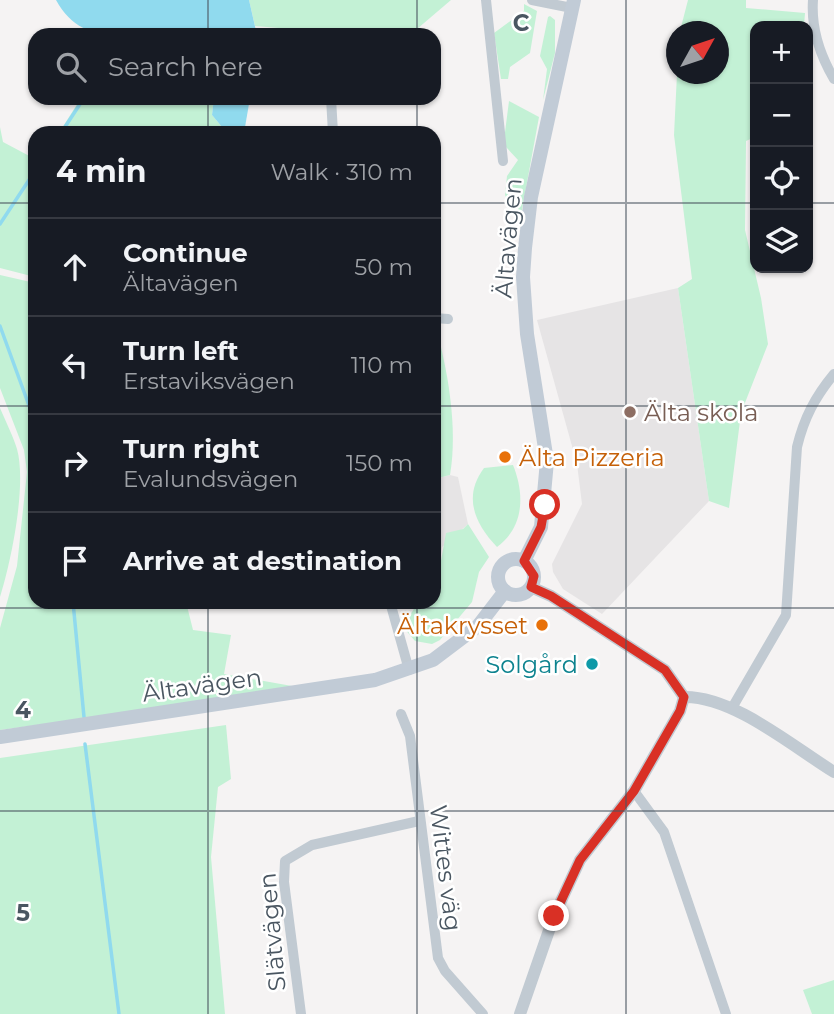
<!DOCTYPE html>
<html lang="en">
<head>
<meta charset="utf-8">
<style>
	body { margin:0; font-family:Montserrat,sans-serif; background:#242831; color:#f1f3f6 }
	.controls { position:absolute; right:21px; top:21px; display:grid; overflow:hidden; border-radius:14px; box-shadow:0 2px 5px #0004 }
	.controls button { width:63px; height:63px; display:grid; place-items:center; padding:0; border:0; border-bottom:2px solid #363941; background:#171b24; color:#f1f3f6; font:35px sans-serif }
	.compass { position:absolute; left:666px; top:21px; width:63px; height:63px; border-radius:50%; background:#171b24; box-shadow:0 2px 5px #0004; rotate:50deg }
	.stop { position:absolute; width:21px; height:21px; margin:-16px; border:5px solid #d93025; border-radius:50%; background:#fff }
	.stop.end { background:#d93025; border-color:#fff; box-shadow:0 2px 7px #0008 }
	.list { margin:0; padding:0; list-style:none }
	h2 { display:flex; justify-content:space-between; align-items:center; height:91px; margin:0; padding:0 28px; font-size:30px }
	h2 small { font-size:23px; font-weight:400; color:#9ea1a6 }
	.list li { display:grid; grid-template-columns:46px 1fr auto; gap:21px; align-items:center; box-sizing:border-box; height:98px; padding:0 28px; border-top:2px solid #363941 }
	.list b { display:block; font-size:26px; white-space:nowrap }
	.list p { margin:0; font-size:23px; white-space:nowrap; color:#9ea1a6 }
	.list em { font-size:23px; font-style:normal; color:#9ea1a6 }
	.icon { flex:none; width:38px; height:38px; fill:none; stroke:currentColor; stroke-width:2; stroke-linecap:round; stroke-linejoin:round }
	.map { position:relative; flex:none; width:834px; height:1014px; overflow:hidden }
	.search { position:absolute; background:#171b24; box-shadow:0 2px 5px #0004; left:28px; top:28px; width:413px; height:77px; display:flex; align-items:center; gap:18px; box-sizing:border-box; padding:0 24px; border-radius:21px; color:#9ea1a6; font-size:26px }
	.panel { position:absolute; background:#171b24; box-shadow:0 2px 5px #0004; left:28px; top:126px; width:413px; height:483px; border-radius:21px }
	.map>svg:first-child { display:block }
</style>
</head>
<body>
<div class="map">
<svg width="834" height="1014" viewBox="0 0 834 1014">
	<rect width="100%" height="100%" fill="#f5f3f3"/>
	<!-- education -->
	<g fill="#e6e4e5">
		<polygon points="678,288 709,501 602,614 563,589 553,572 552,564 582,504 577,464 537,320"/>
		<polygon points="450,475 458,477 468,524 442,547 437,584 434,584 434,479"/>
	</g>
	<!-- green -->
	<g fill="#c3f1d5">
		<polygon points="249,0 451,0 410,35 362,35 255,26"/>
		<polygon points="688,0 746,0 746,8 805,13 804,26 755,26 755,137 746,141 745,230 761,298 768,344 741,413 729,508 709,501 678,288 692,279 674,135 677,74 718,74 718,32 680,31"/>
		<polygon points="524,4 537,11 530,53 510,67 508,79 501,79 494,33 524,11"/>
		<polygon points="550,16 555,20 555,53 543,100 547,69 540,56 548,17"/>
		<polygon points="81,98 214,98 212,115 227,133 59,133"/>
		<polygon points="509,101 539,117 519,226 505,195 507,176 518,160 506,147 504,140"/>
		<polygon points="0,127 3,142 35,159 35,277 0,268"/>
		<polygon points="0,275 35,283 35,602 186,602 193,630 231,635 224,674 292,686 285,692 0,730 0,628 17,566 27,472 24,450 0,388"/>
		<path d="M 435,324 C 448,370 458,428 450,475 L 434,479 Z"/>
		<path d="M 0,408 C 6,422 13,436 17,449 C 27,485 11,562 0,597 Z"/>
		<path d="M 513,465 C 525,495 524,527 497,547 C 474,523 463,496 484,468 Z"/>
		<polygon points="468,524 489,557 479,572 472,602 440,640 432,644 415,641 403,627 418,602 434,602 434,584 437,583 446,533 463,529"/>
		<polygon points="226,725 231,779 218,787 211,857 225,1014 0,1014 0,758"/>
		<polygon points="834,980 834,1014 812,1014 803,990"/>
	</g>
	<!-- water -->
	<g fill="#90daee">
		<path d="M 56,0 L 249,0 L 257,35 C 240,35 220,37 203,35 C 194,34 186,27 177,28 C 132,30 85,52 56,0 Z"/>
		<polygon points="214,98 250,98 244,133 227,133 212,115"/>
	</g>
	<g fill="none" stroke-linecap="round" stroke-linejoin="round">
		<!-- stream -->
		<g stroke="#90daee" stroke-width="3.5">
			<polyline points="61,133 84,98"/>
			<polyline points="0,224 31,177"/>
			<polyline points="0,326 35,422"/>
			<polyline points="73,602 84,717"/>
			<polyline points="85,744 119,1014"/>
		</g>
		<!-- minor -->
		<g stroke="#c1cad2" stroke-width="10">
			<polyline points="486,0 503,161"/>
			<polyline points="532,0 572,8"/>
			<path d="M 813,0 C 811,28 820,55 834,79"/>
			<polyline points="331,98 333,133"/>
			<polyline points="434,318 448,319"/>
			<polyline points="390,602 409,670"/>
			<path d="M 732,708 L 786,615 L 797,447 C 804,418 815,397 834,374"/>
			<polyline points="401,714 410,736 438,958 445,971 483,1014"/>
			<polyline points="634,791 664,832 726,1014"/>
			<polyline points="301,1014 284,882 285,861 312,845 419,821"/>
		</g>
		<!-- tertiary -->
		<g stroke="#c1cad2" stroke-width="12">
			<polyline points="531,587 551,596 665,670 684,697"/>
			<path d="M 684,697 C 733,696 792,746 834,772"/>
			<polyline points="520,1014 554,916 580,860 634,791 680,711 684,697"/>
		</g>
		<!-- secondary -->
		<g stroke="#c1cbd6" stroke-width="14">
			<circle cx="516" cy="577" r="18"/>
			<polyline points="524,561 541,527 547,461 527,334 523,277 525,248 531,197 574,0"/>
			<polyline points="0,737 375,680 433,660 478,626 505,591"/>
		</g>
	</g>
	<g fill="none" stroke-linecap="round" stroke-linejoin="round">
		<!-- route -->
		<polyline stroke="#d93025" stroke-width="9" points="545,505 541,527 524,561 534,576 531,587 551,596 665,670 684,697 680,711 634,791 580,860 554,916"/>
	</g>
	<!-- grid -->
	<path fill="none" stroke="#4a5661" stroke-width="2" stroke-opacity="0.55" d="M 208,0 L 208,35M 417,0 L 417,35M 626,0 L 626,1014M 208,98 L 208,133M 417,98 L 417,133M 0,203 L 35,203M 434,203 L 755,203M 808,203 L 834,203M 0,406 L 35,406M 434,406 L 834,406M 208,602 L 208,1014M 417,602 L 417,1014M 0,608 L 834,608M 0,811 L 834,811"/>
	<!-- markers -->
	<circle fill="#8d6e63" stroke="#fff" stroke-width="2.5" cx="630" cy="412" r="7"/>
	<g fill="#e8710a" stroke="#fff" stroke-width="2.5">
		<circle cx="505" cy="457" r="7"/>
		<circle cx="542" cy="625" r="7"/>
	</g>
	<circle fill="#0f9aa8" stroke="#fff" stroke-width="2.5" cx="592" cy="664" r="7"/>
	<g text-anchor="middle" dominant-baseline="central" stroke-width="5" stroke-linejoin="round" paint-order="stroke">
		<!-- street labels -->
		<g font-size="24" fill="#4a5661" stroke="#fff">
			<text transform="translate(508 238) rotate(-85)">Ältavägen</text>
			<text transform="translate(202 685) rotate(-8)">Ältavägen</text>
			<text transform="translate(446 868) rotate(83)">Wittes väg</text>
			<text transform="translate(272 932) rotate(-95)">Slätvägen</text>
		</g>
		<!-- education labels -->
		<g font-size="24" fill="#785e54" stroke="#fff" text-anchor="start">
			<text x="644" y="412">Älta skola</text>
		</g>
		<!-- food labels -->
		<g font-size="24" fill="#c56008" stroke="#fff" text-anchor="start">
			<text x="519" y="457">Älta Pizzeria</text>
			<text x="528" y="625" text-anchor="end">Ältakrysset</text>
		</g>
		<!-- culture labels -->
		<g font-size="24" fill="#0d838f" stroke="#fff" text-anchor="end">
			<text x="578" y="664">Solgård</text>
		</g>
	</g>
	<g font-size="23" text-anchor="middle" font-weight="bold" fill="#4a5661" stroke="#fff" stroke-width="5" stroke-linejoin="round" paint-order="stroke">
		<text x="521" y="31">C</text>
		<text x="23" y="718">4</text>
		<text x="23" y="921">5</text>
	</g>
</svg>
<div class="controls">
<button>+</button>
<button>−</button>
<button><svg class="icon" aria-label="locate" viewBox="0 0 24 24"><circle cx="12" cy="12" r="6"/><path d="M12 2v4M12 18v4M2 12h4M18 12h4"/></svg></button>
<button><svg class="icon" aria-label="layers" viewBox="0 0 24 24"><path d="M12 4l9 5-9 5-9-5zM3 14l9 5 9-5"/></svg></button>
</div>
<svg class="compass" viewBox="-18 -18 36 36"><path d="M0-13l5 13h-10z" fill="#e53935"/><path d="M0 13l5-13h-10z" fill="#9ea1a6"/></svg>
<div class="stop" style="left:545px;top:505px"></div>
<div class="stop end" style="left:554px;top:916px"></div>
<div class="search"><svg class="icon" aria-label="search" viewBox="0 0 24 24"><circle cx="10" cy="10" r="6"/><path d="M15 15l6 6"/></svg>Search here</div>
<section class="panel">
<h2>4 min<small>Walk · 310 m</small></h2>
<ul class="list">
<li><svg class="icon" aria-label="ahead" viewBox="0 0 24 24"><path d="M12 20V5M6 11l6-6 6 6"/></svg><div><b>Continue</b><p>Ältavägen</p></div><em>50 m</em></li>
<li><svg class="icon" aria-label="left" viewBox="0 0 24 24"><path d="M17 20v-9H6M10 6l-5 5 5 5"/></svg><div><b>Turn left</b><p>Erstaviksvägen</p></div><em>110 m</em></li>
<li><svg class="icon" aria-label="right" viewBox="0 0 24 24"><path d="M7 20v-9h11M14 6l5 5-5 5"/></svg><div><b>Turn right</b><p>Evalundsvägen</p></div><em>150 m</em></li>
<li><svg class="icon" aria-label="arrive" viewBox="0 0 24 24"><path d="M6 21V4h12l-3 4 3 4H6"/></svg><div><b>Arrive at destination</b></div></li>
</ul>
</section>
</div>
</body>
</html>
